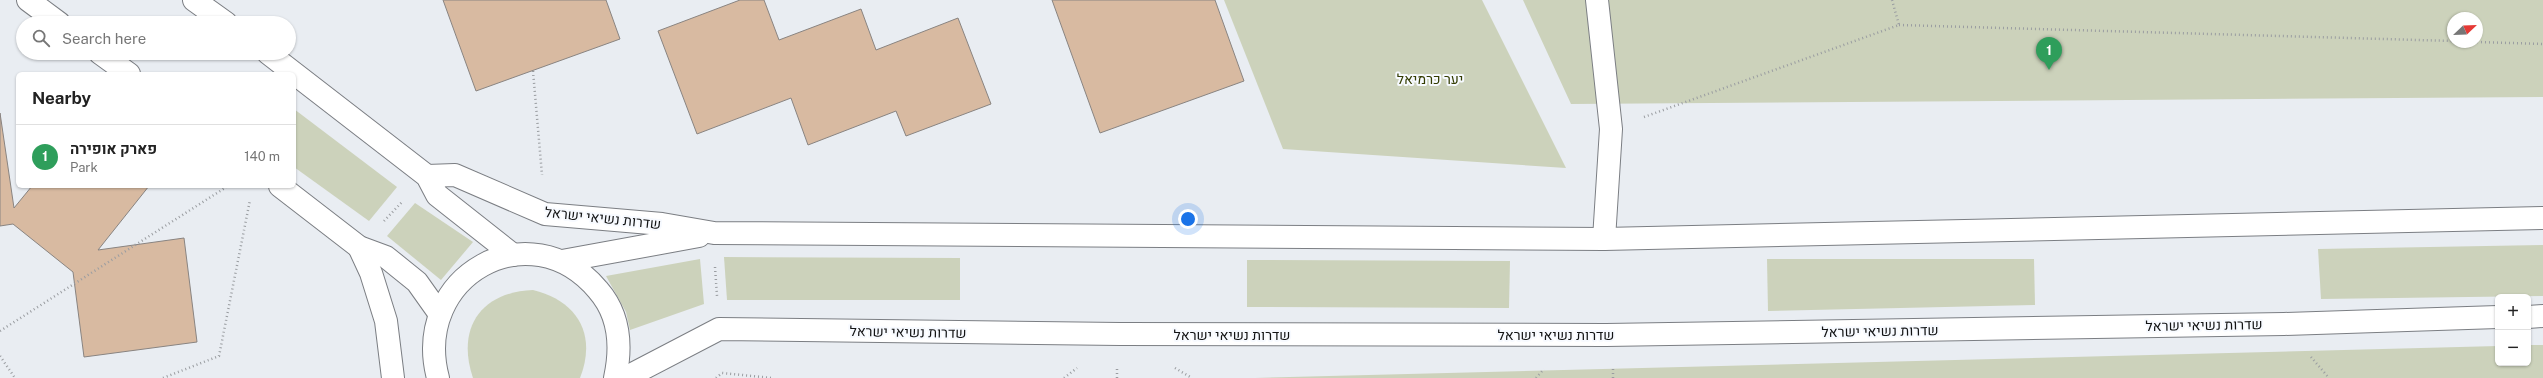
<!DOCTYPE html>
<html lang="en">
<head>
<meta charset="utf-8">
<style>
	body { margin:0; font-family:"Public Sans",Heebo,sans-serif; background:#f2f2f2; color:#222 }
	.controls { position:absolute; right:12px; bottom:12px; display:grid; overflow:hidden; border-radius:6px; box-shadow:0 1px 3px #0004 }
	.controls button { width:36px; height:36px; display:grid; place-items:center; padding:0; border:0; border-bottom:1px solid #e0e0e0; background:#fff; color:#222; font:20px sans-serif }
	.compass { position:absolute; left:2447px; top:12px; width:36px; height:36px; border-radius:50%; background:#fff; box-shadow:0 1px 3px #0004; rotate:67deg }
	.you { position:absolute; left:1188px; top:219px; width:14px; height:14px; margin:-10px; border:3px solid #fff; border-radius:50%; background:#1a73e8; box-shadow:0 0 0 6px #1a73e833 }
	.badge { display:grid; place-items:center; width:26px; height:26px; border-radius:50%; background:#2563eb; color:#fff; font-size:13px; font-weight:700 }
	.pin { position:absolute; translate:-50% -33px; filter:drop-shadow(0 1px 2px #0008) }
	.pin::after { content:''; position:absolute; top:21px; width:14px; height:12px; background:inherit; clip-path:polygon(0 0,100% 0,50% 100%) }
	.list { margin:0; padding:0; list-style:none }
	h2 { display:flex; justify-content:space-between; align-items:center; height:52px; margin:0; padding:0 16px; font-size:17px }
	h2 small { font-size:13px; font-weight:400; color:#767676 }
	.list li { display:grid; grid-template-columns:26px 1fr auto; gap:12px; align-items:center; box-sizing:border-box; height:64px; padding:0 16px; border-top:1px solid #e0e0e0 }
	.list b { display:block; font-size:15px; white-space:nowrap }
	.list p { margin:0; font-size:13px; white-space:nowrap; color:#767676 }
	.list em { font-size:13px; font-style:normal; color:#767676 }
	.icon { flex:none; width:22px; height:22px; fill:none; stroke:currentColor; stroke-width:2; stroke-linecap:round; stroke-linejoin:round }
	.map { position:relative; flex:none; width:2543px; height:378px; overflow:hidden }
	.search { position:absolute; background:#fff; box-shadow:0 1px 3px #0004; left:16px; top:16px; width:280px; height:44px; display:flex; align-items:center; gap:10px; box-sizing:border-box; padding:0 14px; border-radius:22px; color:#767676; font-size:15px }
	.panel { position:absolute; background:#fff; box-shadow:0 1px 3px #0004; left:16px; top:72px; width:280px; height:116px; border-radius:6px }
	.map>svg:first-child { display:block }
</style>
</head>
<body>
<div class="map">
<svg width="2543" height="378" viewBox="0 0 2543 378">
	<rect width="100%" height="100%" fill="#e9edf2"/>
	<!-- green -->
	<g fill="#ccd2bb" fill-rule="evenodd">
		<polygon points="1224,0 1482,0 1566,168 1283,149"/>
		<path d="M 1523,0 L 2543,0 L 2543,97 L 1571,104 ZM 2453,18 L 2477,18 L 2477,42 L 2453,42 Z"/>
		<polygon points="294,109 397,187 369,221 294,167"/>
		<polygon points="415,203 473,242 441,280 387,236"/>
		<polygon points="2543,245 2543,296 2321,299 2318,249"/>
		<polygon points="724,257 960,258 960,300 727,300"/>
		<polygon points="700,259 704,304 630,330 626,312 606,276"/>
		<polygon points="1767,259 2034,259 2035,305 1768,311"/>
		<polygon points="1247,260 1510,261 1509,308 1247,307"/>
		<path d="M 533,290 C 578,301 597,335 580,378 L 473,378 C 456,328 481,292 533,290 Z"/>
		<polygon points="2528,345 2543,345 2543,378 1255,378 2498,346 2498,363 2528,363"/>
	</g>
	<!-- building -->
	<g fill="#d8baa1" stroke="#898481">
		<polygon points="443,0 606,0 620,39 476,91"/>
		<polygon points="740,0 764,0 779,40 861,9 876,50 958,18 991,104 906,136 896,111 808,145 791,98 697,134 658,31"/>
		<polygon points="1052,0 1215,0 1244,81 1100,133"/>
		<polygon points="0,113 14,208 32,186 149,186 98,250 184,238 197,342 84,357 73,272 13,224 0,226"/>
	</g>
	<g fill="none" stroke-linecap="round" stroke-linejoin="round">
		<defs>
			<polyline id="lane" points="1597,0 1611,129 1604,239"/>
			<g id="secondary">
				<polyline points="28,0 59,23"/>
				<polyline points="194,0 226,23"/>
				<polyline points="100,53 129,74"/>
				<polyline points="268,53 427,176 437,195 513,255"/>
				<polyline points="427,176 455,175 545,214 662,224 714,233 1604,239 2543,218"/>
				<polyline points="280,186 359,247 386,257 417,282 439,313"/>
				<polyline points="359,247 371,273 386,321 393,378"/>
				<polyline points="562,261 699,236"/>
				<polyline points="2528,317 2543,316"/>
				<path d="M 438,378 C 411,276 530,209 598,290 C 620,315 622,346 615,378"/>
				<polyline points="625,378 719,329 1120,334 1606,335 2284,324 2498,317"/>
			</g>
		</defs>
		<!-- lane casing -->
		<use href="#lane" stroke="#7b7e83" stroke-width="24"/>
		<!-- secondary casing -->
		<use href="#secondary" stroke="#7b7e83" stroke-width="24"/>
		<!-- path -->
		<g stroke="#9a9da1" stroke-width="2.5" stroke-dasharray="1 3" stroke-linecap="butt">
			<polyline points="1899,25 2453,41"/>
			<polyline points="2477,42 2543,44"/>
			<polyline points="533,71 542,175"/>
			<polyline points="1644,117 1899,25 1892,0"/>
			<polyline points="384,221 402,202"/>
			<polyline points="715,267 717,296"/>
			<polyline points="0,331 228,186"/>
			<polyline points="0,356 15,378"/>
			<polyline points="2311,357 2329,378"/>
			<polyline points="1175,368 1192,378"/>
			<polyline points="1613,369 1613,378"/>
			<polyline points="163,378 219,356 250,200"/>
			<polyline points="716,378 722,373 772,378"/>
			<polyline points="1064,378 1077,368"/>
			<polyline points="1117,378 1117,367"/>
			<polyline points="1536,378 1544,369"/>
		</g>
		<!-- lane -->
		<use href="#lane" stroke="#fff" stroke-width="22"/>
		<!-- secondary -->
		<use href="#secondary" stroke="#fff" stroke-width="22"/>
	</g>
	<g text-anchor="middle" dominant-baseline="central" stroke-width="4" stroke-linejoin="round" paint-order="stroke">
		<!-- park labels -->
		<g font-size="14" fill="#333c01" stroke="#f7faff">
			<text x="1430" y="79">יער כרמיאל</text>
		</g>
		<!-- street labels -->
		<g font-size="14" fill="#121314" stroke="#f7faff">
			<text transform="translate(603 218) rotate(6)">שדרות נשיאי ישראל</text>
			<text transform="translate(2204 325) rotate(-1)">שדרות נשיאי ישראל</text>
			<text transform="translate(1880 331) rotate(-1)">שדרות נשיאי ישראל</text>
			<text transform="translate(908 332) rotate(1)">שדרות נשיאי ישראל</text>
			<text x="1232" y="335">שדרות נשיאי ישראל</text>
			<text x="1556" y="335">שדרות נשיאי ישראל</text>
		</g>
	</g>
</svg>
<div class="controls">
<button>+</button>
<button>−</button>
</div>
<svg class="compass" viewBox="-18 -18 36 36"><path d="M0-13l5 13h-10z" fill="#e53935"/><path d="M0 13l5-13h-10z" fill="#767676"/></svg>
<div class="you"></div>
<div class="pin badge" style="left:2049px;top:70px;background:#2e9e5b">1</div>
<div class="search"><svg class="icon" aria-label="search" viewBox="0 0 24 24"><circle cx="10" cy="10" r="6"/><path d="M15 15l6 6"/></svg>Search here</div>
<section class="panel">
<h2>Nearby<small></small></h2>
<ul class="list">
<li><span class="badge" style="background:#2e9e5b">1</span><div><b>פארק אופירה</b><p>Park</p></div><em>140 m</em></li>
</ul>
</section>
</div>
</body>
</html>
